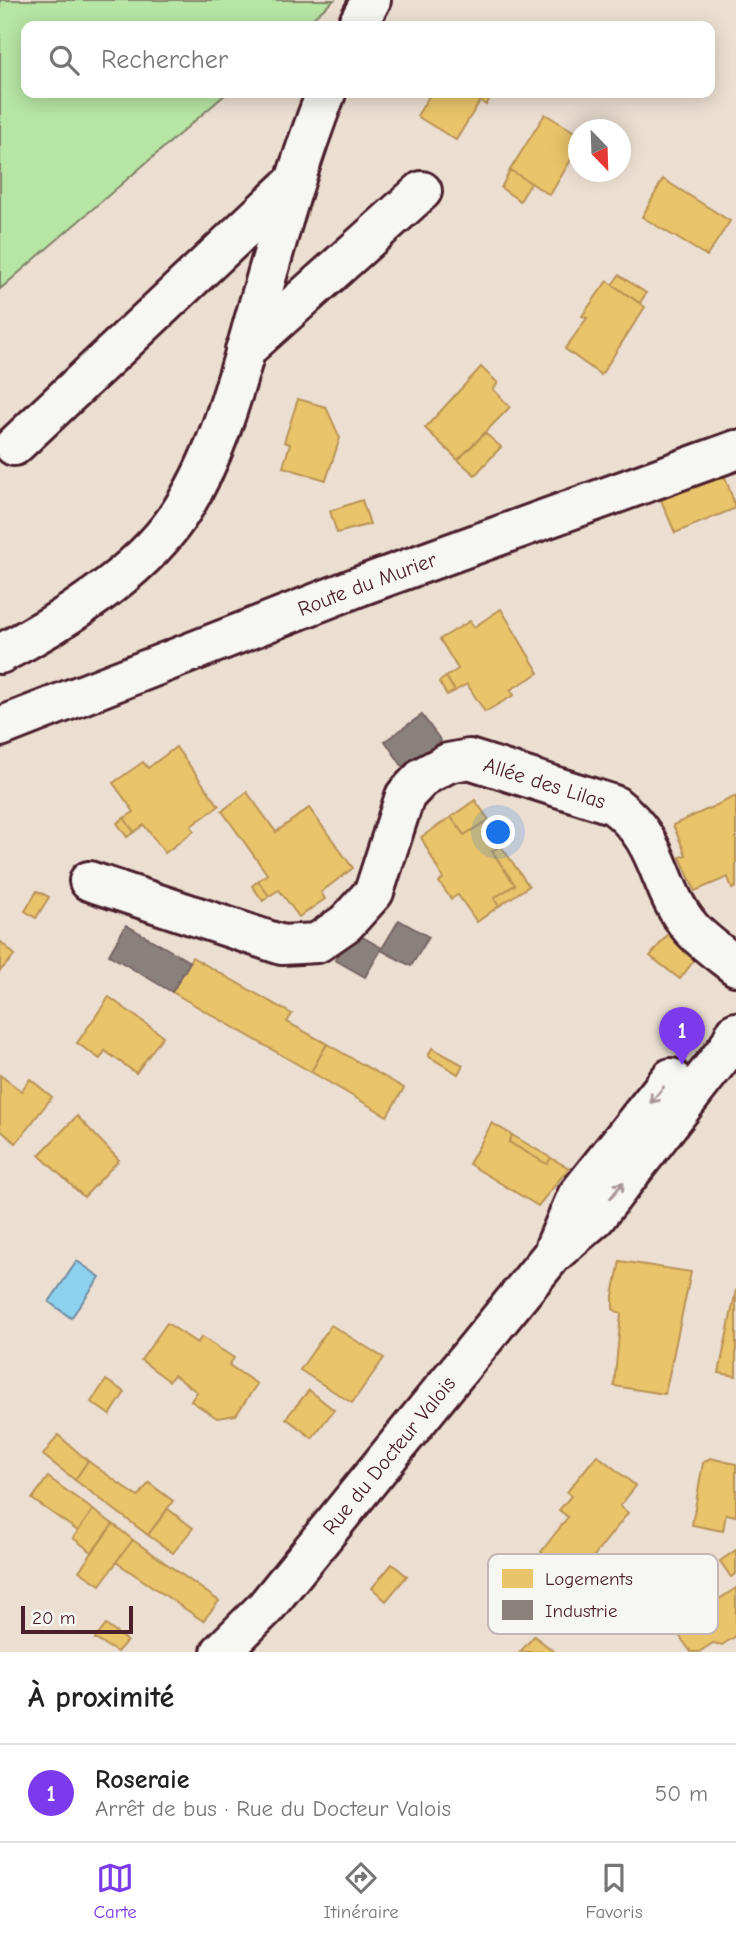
<!DOCTYPE html>
<html lang="fr">
<head>
<meta charset="utf-8">
<style>
	body { margin:0; font-family:"Comic Neue",sans-serif; background:#f2f2f2; color:#222 }
	.compass { position:absolute; left:568px; top:119px; width:63px; height:63px; border-radius:50%; background:#fff; box-shadow:0 4px 18px #0003; rotate:157deg }
	.scale { position:absolute; left:21px; bottom:18px; width:112px; box-sizing:border-box; padding-left:7px; border:4px solid #4a1f2b; border-top:0; font-size:19px; line-height:24px; white-space:nowrap; color:#4a1f2b; -webkit-text-stroke:5px #f6f6f2; paint-order:stroke }
	.you { position:absolute; left:499px; top:833px; width:24px; height:24px; margin:-18px; border:5px solid #fff; border-radius:50%; background:#1a73e8; box-shadow:0 0 0 10px #1a73e833 }
	.badge { display:grid; place-items:center; width:46px; height:46px; border-radius:50%; background:#7c3aed; color:#fff; font-size:23px; font-weight:700 }
	.pin { position:absolute; translate:-50% -58px; filter:drop-shadow(0 2px 4px #0008) }
	.pin::after { content:''; position:absolute; top:37px; width:24px; height:21px; background:inherit; clip-path:polygon(0 0,100% 0,50% 100%) }
	.list { margin:0; padding:0; list-style:none }
	h2 { display:flex; justify-content:space-between; align-items:center; height:91px; margin:0; padding:0 28px; font-size:30px }
	h2 small { font-size:23px; font-weight:400; color:#767676 }
	.list li { display:grid; grid-template-columns:46px 1fr auto; gap:21px; align-items:center; box-sizing:border-box; height:98px; padding:0 28px; border-top:2px solid #e0e0e0 }
	.list b { display:block; font-size:26px; white-space:nowrap }
	.list p { margin:0; font-size:23px; white-space:nowrap; color:#767676 }
	.list em { font-size:23px; font-style:normal; color:#767676 }
	.icon { flex:none; width:38px; height:38px; fill:none; stroke:currentColor; stroke-width:2; stroke-linecap:round; stroke-linejoin:round }
	.map { position:relative; flex:none; width:736px; height:1652px; overflow:hidden }
	.search { position:absolute; background:#fff; box-shadow:0 4px 18px #0003; left:21px; right:21px; top:21px; height:77px; display:flex; align-items:center; gap:18px; box-sizing:border-box; padding:0 24px; border-radius:14px; color:#767676; font-size:26px }
	.sheet { height:189px; background:#fff }
	nav { display:flex; justify-content:space-around; align-items:center; box-sizing:border-box; height:98px; border-top:2px solid #e0e0e0; background:#fff; font-size:19px; color:#767676 }
	nav a { display:grid; justify-items:center; gap:4px }
	nav .on { color:#7c3aed }
	.map>svg:first-child { display:block }
</style>
</head>
<body>
<div class="map">
<svg width="736" height="1652" viewBox="0 0 736 1652">
	<rect width="100%" height="100%" fill="#ecdfd2"/>
	<filter id="ink" filterUnits="userSpaceOnUse"><feTurbulence type="fractalNoise" baseFrequency=".0143" numOctaves="2"/><feDisplacementMap in="SourceGraphic" scale="14" xChannelSelector="R" yChannelSelector="G"/><feConvolveMatrix kernelMatrix="1 2 1 2 8 2 1 2 1" color-interpolation-filters="sRGB"/></filter>
	<g filter="url(#ink)">
		<!-- green -->
		<polygon fill="#b7e5a4" stroke="#808268" stroke-width="2" points="0,0 334,0 304,26 26,26 26,93 227,93 0,289"/>
		<!-- water -->
		<polygon fill="#8cd2ee" stroke="#728aa0" stroke-width="2" points="77,1261 100,1277 71,1318 49,1302"/>
		<!-- homes -->
		<g fill="#e9c46a" stroke="#b99257" stroke-width="2">
			<polygon points="431,93 493,93 486,105 480,101 456,140 417,116"/>
			<polygon points="545,114 578,134 578,148 550,195 510,170"/>
			<polygon points="510,170 531,183 520,201 501,188"/>
			<polygon points="663,179 730,221 707,256 642,217"/>
			<polygon points="619,275 646,293 640,303 612,285"/>
			<polygon points="607,281 645,307 601,375 565,349 587,318 582,316"/>
			<polygon points="481,367 498,383 493,389 510,407 458,460 425,428"/>
			<polygon points="298,399 326,407 340,438 326,480 283,467 290,444 284,442"/>
			<polygon points="485,433 501,447 475,475 458,460"/>
			<polygon points="724,474 736,508 675,533 661,500"/>
			<polygon points="362,500 370,524 337,533 330,511"/>
			<polygon points="501,609 539,673 510,690 514,695 485,712 467,684 455,691 446,677 458,669 440,639 470,621 474,627"/>
			<polygon points="446,677 455,691 447,695 439,682"/>
			<polygon points="176,747 219,806 191,826 194,831 165,853 144,825 134,832 124,818 134,812 113,783 143,762 148,768"/>
			<polygon points="247,792 276,832 309,808 353,868 321,892 325,899 299,917 279,890 269,896 258,881 267,874 222,811"/>
			<polygon points="736,796 736,887 732,889 728,877 695,891 680,857 686,855 673,825"/>
			<polygon points="475,800 489,820 464,835 451,817"/>
			<polygon points="451,817 464,835 484,823 501,846 492,851 515,885 494,898 499,906 477,922 458,895 451,899 439,882 443,879 421,837"/>
			<polygon points="124,818 134,832 127,837 117,823"/>
			<polygon points="501,846 529,886 499,906 494,898 515,885 492,851"/>
			<polygon points="258,881 269,896 263,901 252,886"/>
			<polygon points="37,891 49,897 36,918 25,911"/>
			<polygon points="673,928 701,951 680,979 650,956"/>
			<polygon points="0,941 15,955 0,971"/>
			<polygon points="192,957 292,1014 287,1022 327,1044 311,1072 172,992"/>
			<polygon points="109,997 163,1036 136,1073 105,1051 100,1059 77,1043"/>
			<polygon points="327,1044 404,1088 387,1116 311,1072"/>
			<polygon points="432,1048 463,1065 458,1074 428,1056"/>
			<polygon points="0,1075 21,1091 30,1079 52,1097 16,1143 0,1130"/>
			<polygon points="77,1116 119,1160 84,1197 39,1155"/>
			<polygon points="492,1123 512,1135 509,1142 547,1164 551,1158 569,1168 538,1206 469,1164"/>
			<polygon points="512,1135 551,1158 547,1164 509,1142"/>
			<polygon points="620,1261 691,1272 665,1394 614,1386 621,1314 613,1309 613,1295"/>
			<polygon points="736,1290 736,1376 719,1373"/>
			<polygon points="167,1323 197,1343 202,1337 234,1358 229,1365 257,1384 236,1415 217,1418 191,1401 197,1392 174,1375 169,1381 141,1360"/>
			<polygon points="331,1325 384,1358 352,1403 300,1370"/>
			<polygon points="106,1380 125,1392 110,1415 91,1402"/>
			<polygon points="309,1390 334,1410 312,1438 286,1418"/>
			<polygon points="58,1435 88,1461 75,1480 43,1455"/>
			<polygon points="597,1455 636,1486 620,1506 628,1513 575,1580 541,1552 568,1517 559,1510 571,1496 567,1492"/>
			<polygon points="710,1458 736,1464 736,1516 726,1514 723,1531 692,1525 703,1463"/>
			<polygon points="88,1461 138,1497 149,1483 173,1501 148,1535 75,1480"/>
			<polygon points="48,1477 93,1510 78,1531 32,1499"/>
			<polygon points="168,1509 193,1528 173,1553 148,1535"/>
			<polygon points="93,1510 113,1524 92,1552 73,1538"/>
			<polygon points="113,1524 133,1540 100,1585 79,1571"/>
			<polygon points="133,1540 219,1601 203,1621 116,1562"/>
			<polygon points="736,1550 736,1573 731,1577 720,1561"/>
			<polygon points="392,1564 407,1576 386,1601 372,1588"/>
			<polygon points="736,1588 736,1636 722,1645 713,1643 699,1652 691,1652 673,1627 676,1612 706,1592 713,1603"/>
			<polygon points="106,1625 127,1641 117,1652 95,1639"/>
			<polygon points="534,1636 555,1652 520,1652"/>
		</g>
		<!-- industry -->
		<g fill="#8a817c" stroke="#776464" stroke-width="2">
			<polygon points="422,715 441,741 403,767 385,741"/>
			<polygon points="399,920 429,937 411,966 381,950"/>
			<polygon points="126,925 190,962 172,992 109,955"/>
			<polygon points="352,931 382,948 365,977 335,960"/>
		</g>
		<g fill="none" stroke-linecap="round" stroke-linejoin="round">
			<defs>
				<g id="minor">
					<polyline points="357,26 371,0"/>
					<polyline points="245,350 422,191"/>
					<polyline points="14,446 292,184"/>
					<path d="M 0,654 C 59,624 138,574 176,519 C 216,461 235,388 254,321 C 276,244 297,167 326,93"/>
					<path id="s1" d="M 0,727 L 360,586 L 736,450"/>
					<path id="s2" d="M 89,881 L 282,945 L 317,943 L 346,923 L 374,892 L 405,796 L 424,776 L 448,763 L 469,759 L 614,805 C 663,842 656,886 690,927 C 703,942 721,954 736,966"/>
				</g>
				<g id="major">
					<polyline points="555,1247 577,1196 671,1078"/>
					<path id="s3" d="M 221,1652 L 265,1608 L 552,1255 L 596,1217 L 728,1048 L 736,1032"/>
				</g>
			</defs>
			<!-- minor casing -->
			<use href="#minor" stroke="#4a1f2b" stroke-width="44"/>
			<!-- major casing -->
			<use href="#major" stroke="#4a1f2b" stroke-width="44"/>
			<!-- path -->
			<polyline stroke="#4a1f2b" stroke-width="4.5" stroke-dasharray="7 5" stroke-linecap="butt" points="690,1019 699,1027"/>
			<!-- minor -->
			<use href="#minor" stroke="#f6f6f2" stroke-width="38"/>
			<!-- major -->
			<use href="#major" stroke="#f6f6f2" stroke-width="38"/>
		</g>
		<!-- one-way arrows -->
		<defs><path id="oneway-shaft" d="M-6 0H5M1.5-3L5.5 0L1.5 3" fill="none" stroke-width="1.6" stroke-linecap="round" stroke-linejoin="round" transform="scale(1.75)"/></defs>
		<g stroke="#a99598">
			<use href="#oneway-shaft" transform="translate(657 1095) rotate(129)"/>
			<use href="#oneway-shaft" transform="translate(617 1190) rotate(-51)"/>
		</g>
	</g>
	<g text-anchor="middle" dominant-baseline="central" stroke-width="7" stroke-linejoin="round" paint-order="stroke">
		<!-- street labels -->
		<g font-size="21" fill="#4a1f2b" stroke="#f6f6f2">
			<text stroke="none"><textPath href="#s1" startOffset="394">Route du Murier</textPath></text>
			<text stroke="none"><textPath href="#s2" startOffset="572">Allée des Lilas</textPath></text>
			<text stroke="none"><textPath href="#s3" startOffset="259">Rue du Docteur Valois</textPath></text>
		</g>
	</g>
	<!-- legend -->
	<rect x="488" y="1554" width="230" height="80" rx="10" fill="#f6f6f2" stroke="#c2b6b6" stroke-width="2"/>
	<rect x="502" y="1569" width="31" height="19" fill="#e9c46a"/>
	<rect x="502" y="1600" width="31" height="20" fill="#8a817c"/>
	<g font-size="19" fill="#4a1f2b">
		<text x="545" y="1585">Logements</text>
		<text x="545" y="1617">Industrie</text>
	</g>
</svg>
<svg class="compass" viewBox="-18 -18 36 36"><path d="M0-13l5 13h-10z" fill="#e53935"/><path d="M0 13l5-13h-10z" fill="#767676"/></svg>
<div class="scale">20 m</div>
<div class="you"></div>
<div class="pin badge" style="left:682px;top:1065px">1</div>
<div class="search"><svg class="icon" aria-label="search" viewBox="0 0 24 24"><circle cx="10" cy="10" r="6"/><path d="M15 15l6 6"/></svg>Rechercher</div>
</div>
<section class="sheet">
<h2>À proximité<small></small></h2>
<ul class="list">
<li><span class="badge">1</span><div><b>Roseraie</b><p>Arrêt de bus · Rue du Docteur Valois</p></div><em>50 m</em></li>
</ul>
</section>
<nav>
<a class="on"><svg class="icon" aria-label="map" viewBox="0 0 24 24"><path d="M3 6l6-2 6 2 6-2v14l-6 2-6-2-6 2zM9 4v14M15 6v14"/></svg>Carte</a>
<a><svg class="icon" aria-label="directions" viewBox="0 0 24 24"><path d="M12 3l9 9-9 9-9-9zM9 14v-3h6M13 9l2 2-2 2"/></svg>Itinéraire</a>
<a><svg class="icon" aria-label="saved" viewBox="0 0 24 24"><path d="M7 4h10v16l-5-4-5 4z"/></svg>Favoris</a>
</nav>
</body>
</html>
